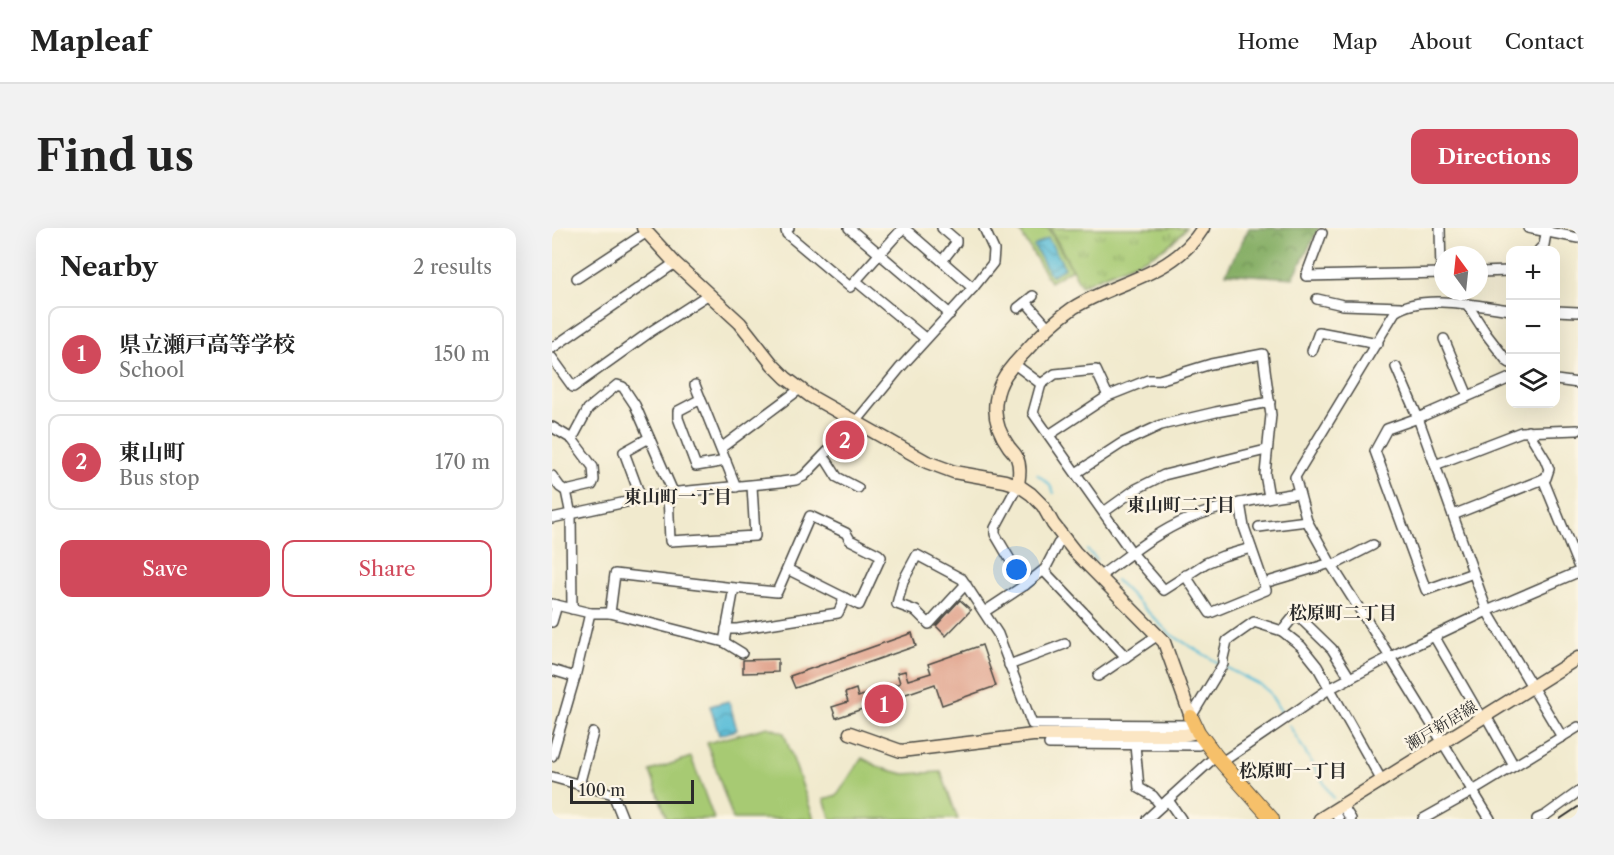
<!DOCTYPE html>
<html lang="en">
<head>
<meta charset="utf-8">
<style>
	body { margin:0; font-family:"Libre Caslon Text","Noto Serif JP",serif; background:#f2f2f2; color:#222 }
	.controls { position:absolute; right:18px; top:18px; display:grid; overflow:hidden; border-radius:12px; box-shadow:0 6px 24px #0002 }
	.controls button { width:54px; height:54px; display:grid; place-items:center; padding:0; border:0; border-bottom:2px solid #e0e0e0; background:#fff; color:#222; font:30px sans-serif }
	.compass { position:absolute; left:882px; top:18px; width:54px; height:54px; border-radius:50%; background:#fff; box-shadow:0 6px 24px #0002; rotate:345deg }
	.scale { position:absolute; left:18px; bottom:15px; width:124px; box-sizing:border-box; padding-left:6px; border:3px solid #2b2b2b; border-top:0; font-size:16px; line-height:21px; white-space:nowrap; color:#2b2b2b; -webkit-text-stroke:4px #fcf5e5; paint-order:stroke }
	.you { position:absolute; left:465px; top:342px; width:21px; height:21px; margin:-15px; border:4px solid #fff; border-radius:50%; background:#1a73e8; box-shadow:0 0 0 9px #1a73e833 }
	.badge { display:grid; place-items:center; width:39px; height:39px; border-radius:50%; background:#d1495b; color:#fff; font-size:20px; font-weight:700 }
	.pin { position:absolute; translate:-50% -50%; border:3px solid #fff; box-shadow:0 2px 6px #0006 }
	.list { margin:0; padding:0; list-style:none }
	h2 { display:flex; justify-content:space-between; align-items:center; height:78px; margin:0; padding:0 24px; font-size:26px }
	h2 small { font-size:20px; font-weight:400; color:#767676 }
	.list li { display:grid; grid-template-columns:39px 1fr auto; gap:18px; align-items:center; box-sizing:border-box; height:96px; margin:0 12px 12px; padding:0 12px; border:2px solid #e0e0e0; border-radius:12px }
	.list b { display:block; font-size:22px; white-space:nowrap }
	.list p { margin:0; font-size:20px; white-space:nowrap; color:#767676 }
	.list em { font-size:20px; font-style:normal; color:#767676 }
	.actions { display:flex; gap:12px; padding:18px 24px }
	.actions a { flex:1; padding:14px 0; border:2px solid #d1495b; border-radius:12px; text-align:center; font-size:21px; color:#d1495b }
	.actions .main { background:#d1495b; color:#fff }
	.icon { flex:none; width:33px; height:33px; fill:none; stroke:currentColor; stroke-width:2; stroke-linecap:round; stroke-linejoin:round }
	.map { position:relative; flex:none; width:1026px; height:591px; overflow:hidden; border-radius:12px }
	header { display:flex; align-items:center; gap:36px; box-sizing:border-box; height:84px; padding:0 30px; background:#fff; border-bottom:2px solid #e0e0e0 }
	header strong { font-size:28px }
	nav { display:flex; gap:33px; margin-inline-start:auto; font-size:21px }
	.intro { display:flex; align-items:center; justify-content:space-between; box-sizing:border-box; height:144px; padding:0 36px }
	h1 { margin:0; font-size:42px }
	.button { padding:15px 27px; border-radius:12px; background:#d1495b; color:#fff; font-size:21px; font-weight:700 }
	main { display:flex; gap:36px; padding:0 36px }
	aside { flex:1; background:#fff; border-radius:12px; box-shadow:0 6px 24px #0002 }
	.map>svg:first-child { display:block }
</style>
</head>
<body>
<header>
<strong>Mapleaf</strong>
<nav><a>Home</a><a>Map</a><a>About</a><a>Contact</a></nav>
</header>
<div class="intro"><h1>Find us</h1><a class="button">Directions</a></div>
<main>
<aside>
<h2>Nearby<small>2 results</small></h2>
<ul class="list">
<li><span class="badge">1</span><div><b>県立瀬戸高等学校</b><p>School</p></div><em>150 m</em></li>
<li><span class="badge">2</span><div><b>東山町</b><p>Bus stop</p></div><em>170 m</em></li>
</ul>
<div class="actions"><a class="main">Save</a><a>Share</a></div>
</aside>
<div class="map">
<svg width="1026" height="591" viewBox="0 0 1026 591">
	<defs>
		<pattern id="forest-crowns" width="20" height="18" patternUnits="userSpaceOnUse" patternTransform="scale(1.5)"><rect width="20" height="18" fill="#85ae65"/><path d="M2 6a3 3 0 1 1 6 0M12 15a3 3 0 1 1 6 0" fill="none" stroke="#6d8e53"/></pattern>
		<pattern id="park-tufts" width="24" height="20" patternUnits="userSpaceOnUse" patternTransform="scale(1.5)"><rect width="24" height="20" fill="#a7ca73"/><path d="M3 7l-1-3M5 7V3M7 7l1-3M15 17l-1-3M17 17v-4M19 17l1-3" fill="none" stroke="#88a45f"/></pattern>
		<pattern id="water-waves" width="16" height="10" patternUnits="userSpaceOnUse" patternTransform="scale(1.5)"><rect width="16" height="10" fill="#5abdd8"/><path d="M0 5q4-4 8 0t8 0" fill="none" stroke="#4b9aaf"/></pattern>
	</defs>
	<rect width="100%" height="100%" fill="#fcf5e5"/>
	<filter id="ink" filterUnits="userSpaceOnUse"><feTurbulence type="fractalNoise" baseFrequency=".0167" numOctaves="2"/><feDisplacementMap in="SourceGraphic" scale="12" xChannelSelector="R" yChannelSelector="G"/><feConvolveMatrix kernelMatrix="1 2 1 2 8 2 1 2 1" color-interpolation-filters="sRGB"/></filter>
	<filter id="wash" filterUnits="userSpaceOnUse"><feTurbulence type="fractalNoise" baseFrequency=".008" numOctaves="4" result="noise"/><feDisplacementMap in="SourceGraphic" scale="24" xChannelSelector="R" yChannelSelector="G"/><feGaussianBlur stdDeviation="1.35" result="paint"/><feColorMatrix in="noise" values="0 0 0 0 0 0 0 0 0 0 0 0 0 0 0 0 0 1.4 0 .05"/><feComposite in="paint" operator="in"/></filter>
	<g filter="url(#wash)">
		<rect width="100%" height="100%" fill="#f1eace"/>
		<!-- forest -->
		<polygon fill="url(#forest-crowns)" stroke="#586c48" stroke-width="1.5" points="697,0 767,0 741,50 674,45"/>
		<!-- park -->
		<path fill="url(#park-tufts)" stroke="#697a4f" stroke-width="1.5" d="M 498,0 L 634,0 C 610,32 564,39 529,58 Z"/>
		<!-- pitch -->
		<g fill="#a7ca73" stroke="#697a4f" stroke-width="1.5">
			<polygon points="466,0 496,0 520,41 498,54"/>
			<polygon points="216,499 232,505 262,591 181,591 155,515"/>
			<polygon points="139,529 162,591 115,591 98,543"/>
			<polygon points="310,530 329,540 352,546 389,544 406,591 279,591 272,571 285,567"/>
		</g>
		<!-- water -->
		<g fill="url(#water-waves)" stroke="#427482" stroke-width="1.5">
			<polygon points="496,10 513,40 499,48 482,18"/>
			<polygon points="177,473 185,502 167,507 158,478"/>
		</g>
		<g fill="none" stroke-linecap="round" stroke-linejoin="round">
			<!-- stream -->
			<g stroke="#5abdd8" stroke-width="2">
				<polyline points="485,246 497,256 502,265"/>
				<polyline points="535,322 545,332"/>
				<polyline points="564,352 618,406 668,436"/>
				<polyline points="673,439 710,458 717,464 731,487"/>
				<polyline points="737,497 781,570"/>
				<polyline points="791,588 793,591"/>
			</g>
		</g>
		<g id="blocks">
			<!-- building -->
			<g fill="#df9e87">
				<polygon points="408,372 419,382 394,408 384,398"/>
				<polygon points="360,405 364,418 243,460 238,448"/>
				<polygon points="430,417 444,458 390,477 383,456 284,490 280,479 296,474 293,465 304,461 306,469 348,455 345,445 353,443 356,452 379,445 376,436"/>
				<polygon points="226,431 226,444 191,445 191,432"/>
			</g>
		</g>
	</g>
	<g filter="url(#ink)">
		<use href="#blocks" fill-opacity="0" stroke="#494843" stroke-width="1.5"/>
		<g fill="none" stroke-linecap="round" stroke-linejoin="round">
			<defs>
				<g id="street">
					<polyline points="237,0 234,3 235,6 298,59 351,0"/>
					<polyline points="297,0 398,86"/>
					<polyline points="352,0 421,60"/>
					<polyline points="390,0 404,12 404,15 390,33"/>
					<polyline points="888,0 889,45"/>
					<polyline points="976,0 1026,10"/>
					<polyline points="770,5 754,48 891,45"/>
					<polyline points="987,22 992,17 995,0"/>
					<polyline points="927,44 958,43"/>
					<polyline points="25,50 95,4"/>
					<polyline points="304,53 374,111"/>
					<polyline points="765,71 791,77 849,79"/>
					<polyline points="474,74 496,99"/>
					<polyline points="915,76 935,107 955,133 958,135"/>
					<polyline points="466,80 481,68"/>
					<polyline points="1004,83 1026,84"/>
					<polyline points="892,111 916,168"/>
					<polyline points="0,120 123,35"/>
					<polyline points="760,123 767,104 826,115"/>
					<polyline points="0,130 21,159 98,104 157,66"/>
					<polyline points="461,135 489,156"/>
					<polyline points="844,139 866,190 883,237 935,383 1010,509"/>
					<polyline points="1004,152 1026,155"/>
					<polyline points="143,157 184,259"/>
					<polyline points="556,168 544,142 503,146 489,156 481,185 580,325 612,362 654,335 671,328 699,320"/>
					<polyline points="149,171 126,183 126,190 144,238 174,233"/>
					<polyline points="0,199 20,211 41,239 42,252 40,257 14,263 8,259 0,248"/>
					<polyline points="497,207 556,168 596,152 607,152 659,136 711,126 719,187 713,246 717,269"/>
					<polyline points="20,211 36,181 65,157 71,159 83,177 121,264"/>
					<polyline points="169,220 248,161"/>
					<polyline points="271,229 275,233 285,249 306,260"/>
					<polyline points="883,237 969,204 1026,202"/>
					<polyline points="524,245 570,215 609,197 664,184 718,174"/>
					<polyline points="991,251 1026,337"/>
					<polyline points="466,257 443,300 443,306 473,357"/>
					<polyline points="14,263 19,287 20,381"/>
					<polyline points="116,265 118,313 203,308 200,258"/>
					<polyline points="89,270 72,224 97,210"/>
					<polyline points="552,284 584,261 612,247 714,222"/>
					<polyline points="901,287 994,250 997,241 993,231 976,203"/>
					<polyline points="0,290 116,265 229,254 244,252 252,248 303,195 348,140 421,60 441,35 442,22 432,0"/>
					<polyline points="707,299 755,293"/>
					<polyline points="780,338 821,317"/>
					<polyline points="492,343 574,429"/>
					<polyline points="921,345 874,362 823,223 835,201 866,190 958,150"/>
					<polyline points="633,347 658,385 714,362 692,299 688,275"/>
					<path d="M 548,348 C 575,329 603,305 634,292 C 667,277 711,270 747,265"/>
					<polyline points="719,353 779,335"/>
					<polyline points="414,356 377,396 364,383 345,376 351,353 365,327 410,351 446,406 480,496 641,497"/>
					<polyline points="182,360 225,364 258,288 294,305 298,312 326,326 329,329 307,377 235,341"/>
					<polyline points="0,376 38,385 58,385 172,414 190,425"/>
					<polyline points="432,384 473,357 493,341 492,343 506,316 512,310"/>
					<polyline points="58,385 63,346 182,360 172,414"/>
					<polyline points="0,394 5,377"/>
					<polyline points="174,401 185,401 286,385 293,370"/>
					<polyline points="730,403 744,386 780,421 798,450"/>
					<polyline points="882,408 930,491"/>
					<polyline points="457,437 513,416"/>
					<polyline points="0,442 23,449"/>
					<polyline points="546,448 606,407"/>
					<polyline points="934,488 962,538"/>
					<polyline points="639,489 671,436 671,430 675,413 702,394 730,403 749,418 765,438 830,553"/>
					<polyline points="497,516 646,517 653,514"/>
					<polyline points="583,517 587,560 601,568 609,578"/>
					<polyline points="0,528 23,449 38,385"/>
					<polyline points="670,534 777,461 838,429 935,383 1026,344"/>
					<polyline points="0,549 61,566 71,591"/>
					<polyline points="27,557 41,505"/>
					<polyline points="616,572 629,591"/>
					<polyline points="790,577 799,591"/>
					<polyline points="782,583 787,591"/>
					<polyline points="595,591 664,528"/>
					<polyline points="871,591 921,563 1026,499"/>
					<path d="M 938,591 L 838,429 L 780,338 L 755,293 L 743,249 L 843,84 C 868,65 928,78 958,82"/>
					<polyline points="985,591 994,587 1026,564"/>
				</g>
				<g id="secondary">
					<polyline points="91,0 123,35 188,95 221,137 234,150 258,168 375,234 402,244 453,253 466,257 479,266 491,278 501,296 523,324 612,414 639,489"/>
					<path d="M 466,257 C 467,249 469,239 465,230 C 464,226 460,223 457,219 C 447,205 441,190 444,172 C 447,152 457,141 471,126 C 486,109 502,93 521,80 C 566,52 621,48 651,0"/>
					<polyline points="298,505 349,523 481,507 632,507 646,504"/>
					<polyline points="768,591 1026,430"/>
				</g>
				<polyline id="primary" points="639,489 646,504 664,528 720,591"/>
			</defs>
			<!-- street casing -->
			<use href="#street" stroke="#494843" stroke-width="12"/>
			<!-- secondary casing -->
			<use href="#secondary" stroke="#494843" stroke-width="15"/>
			<!-- primary casing -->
			<use href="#primary" stroke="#494843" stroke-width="16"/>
			<!-- street -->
			<use href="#street" stroke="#fff" stroke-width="9"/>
			<!-- secondary -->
			<use href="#secondary" stroke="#fbe6c4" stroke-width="12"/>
			<!-- primary -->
			<use href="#primary" stroke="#f6c06b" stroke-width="14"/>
			<!-- rail -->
			<polyline stroke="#2b2b2b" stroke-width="2" points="1008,591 1026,579"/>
		</g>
	</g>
	<g text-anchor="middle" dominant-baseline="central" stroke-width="5" stroke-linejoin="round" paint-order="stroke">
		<!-- street labels -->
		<g font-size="16" fill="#2b2b2b" stroke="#fcf5e5">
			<text transform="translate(889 497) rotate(-31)">瀬戸新居線</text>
		</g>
		<!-- neighbourhood labels -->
		<g font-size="18" font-weight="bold" fill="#2b2b2b" stroke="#fcf5e5">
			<text x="126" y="269">東山町一丁目</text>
			<text x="629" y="277">東山町二丁目</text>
			<text x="791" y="385">松原町二丁目</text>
			<text x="741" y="543">松原町一丁目</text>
		</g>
	</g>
</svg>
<div class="controls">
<button>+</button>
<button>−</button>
<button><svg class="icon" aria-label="layers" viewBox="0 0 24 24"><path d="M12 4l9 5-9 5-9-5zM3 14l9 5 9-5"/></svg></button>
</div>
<svg class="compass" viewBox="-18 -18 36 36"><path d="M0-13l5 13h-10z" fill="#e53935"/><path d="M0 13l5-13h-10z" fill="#767676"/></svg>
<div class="scale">100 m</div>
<div class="you"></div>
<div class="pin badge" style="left:332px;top:476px">1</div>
<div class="pin badge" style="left:293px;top:212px">2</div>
</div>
</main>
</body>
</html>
